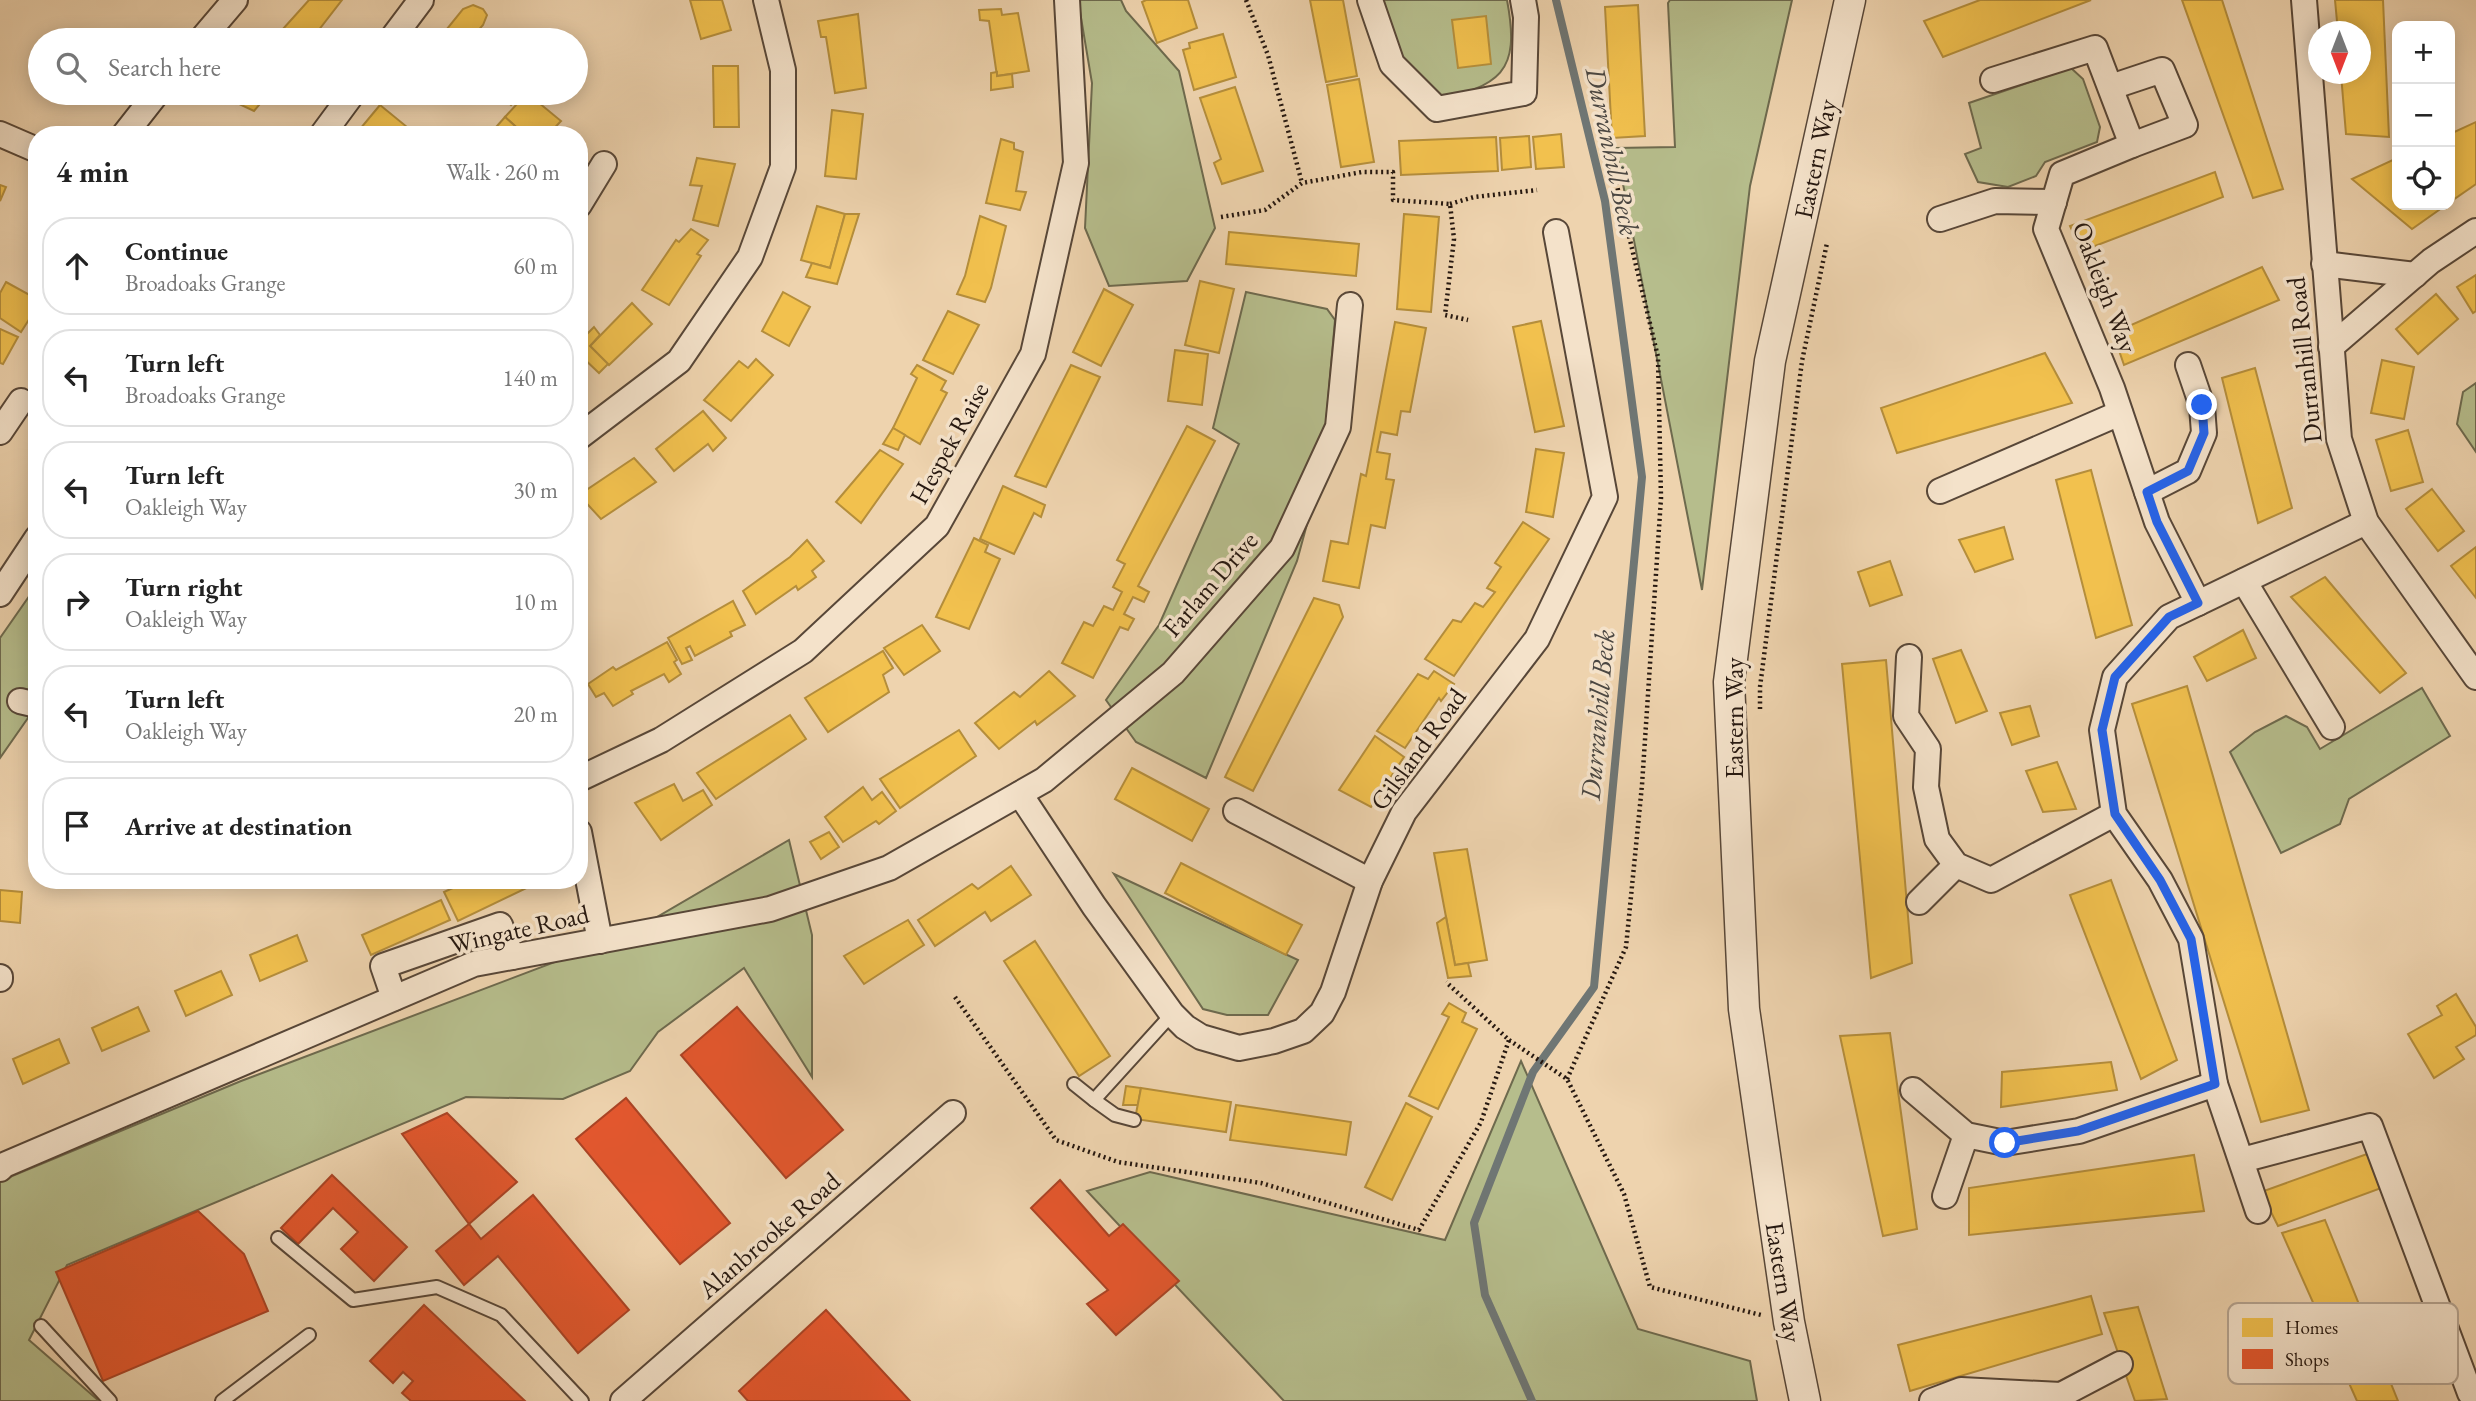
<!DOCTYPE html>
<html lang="en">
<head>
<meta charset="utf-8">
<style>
	body { margin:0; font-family:"EB Garamond",serif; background:#f6f6f6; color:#222 }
	.controls { position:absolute; right:21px; top:21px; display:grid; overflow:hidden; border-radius:14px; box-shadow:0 4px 18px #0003 }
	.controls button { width:63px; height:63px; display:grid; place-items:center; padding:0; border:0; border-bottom:2px solid #e0e0e0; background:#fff; color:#222; font:35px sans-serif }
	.compass { position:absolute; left:2308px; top:21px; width:63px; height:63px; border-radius:50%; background:#fff; box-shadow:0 4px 18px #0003; rotate:180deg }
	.stop { position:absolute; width:21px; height:21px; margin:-16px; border:5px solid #2563eb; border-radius:50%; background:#fff }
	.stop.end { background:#2563eb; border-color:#fff; box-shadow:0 2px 7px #0008 }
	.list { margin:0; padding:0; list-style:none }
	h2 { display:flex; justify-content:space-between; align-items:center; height:91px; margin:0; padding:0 28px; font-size:30px }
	h2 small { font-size:23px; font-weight:400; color:#767676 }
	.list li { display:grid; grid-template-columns:46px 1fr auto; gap:21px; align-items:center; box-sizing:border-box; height:98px; margin:0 14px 14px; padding:0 14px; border:2px solid #e0e0e0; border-radius:28px }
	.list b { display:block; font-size:26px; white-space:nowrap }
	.list p { margin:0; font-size:23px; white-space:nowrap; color:#767676 }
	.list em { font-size:23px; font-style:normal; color:#767676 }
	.icon { flex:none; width:38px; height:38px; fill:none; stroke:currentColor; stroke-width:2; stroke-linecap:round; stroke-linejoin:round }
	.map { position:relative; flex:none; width:2476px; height:1401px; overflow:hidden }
	.search { position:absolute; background:#fff; box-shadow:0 4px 18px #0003; left:28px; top:28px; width:560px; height:77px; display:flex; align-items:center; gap:18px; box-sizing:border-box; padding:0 24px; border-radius:38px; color:#767676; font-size:26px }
	.panel { position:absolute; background:#fff; box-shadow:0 4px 18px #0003; left:28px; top:126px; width:560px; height:763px; border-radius:28px }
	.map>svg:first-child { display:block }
</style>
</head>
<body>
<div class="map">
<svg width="2476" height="1401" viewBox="0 0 2476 1401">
	<rect width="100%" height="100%" fill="#eed3ae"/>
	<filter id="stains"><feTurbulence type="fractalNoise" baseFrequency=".00286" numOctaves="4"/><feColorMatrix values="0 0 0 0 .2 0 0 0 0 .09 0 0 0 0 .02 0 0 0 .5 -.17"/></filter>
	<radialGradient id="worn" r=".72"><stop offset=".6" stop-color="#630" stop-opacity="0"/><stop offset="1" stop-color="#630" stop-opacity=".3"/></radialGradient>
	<!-- green -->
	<g fill="#b6bd8c" stroke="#6e6a4e" stroke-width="2">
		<polygon points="1078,0 1121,0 1126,11 1179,71 1215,228 1187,281 1109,286 1085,228 1092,83"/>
		<path d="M 1377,0 L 1507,0 C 1521,74 1500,85 1432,102 L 1404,77 Z"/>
		<polygon points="1670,0 1792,0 1750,186 1702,590 1616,148 1675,147 1668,3"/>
		<polygon points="2071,68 2083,79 2100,127 2097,142 2045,162 2036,176 2008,187 1978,182 1965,154 1981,148 1969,103"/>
		<polygon points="1246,292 1327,309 1335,320 1322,469 1297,561 1206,778 1136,742 1106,700 1159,625 1239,444 1213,428"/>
		<polygon points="2476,383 2476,452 2457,424 2463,392"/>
		<polygon points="37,585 37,705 0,758 0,638"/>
		<polygon points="2422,688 2450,736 2349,799 2340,824 2281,853 2230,752 2255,732 2286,716 2307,727 2320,749"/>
		<polygon points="789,840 812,935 812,1077 744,968 658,1032 630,1071 563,1099 466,1097 67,1265 29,1340 99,1401 0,1401 0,1181 241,1081 626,935"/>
		<polygon points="1114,874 1298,960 1268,1015 1227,1015 1203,1009"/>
		<polygon points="1521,1061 1638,1329 1750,1361 1757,1401 1284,1401 1087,1191 1150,1172 1445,1240"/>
	</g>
	<!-- homes -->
	<g fill="#f2c14e" stroke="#b58e3b" stroke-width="2">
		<polygon points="309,0 342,0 311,40 273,40"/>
		<polygon points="690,0 722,0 731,30 701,39"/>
		<polygon points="1146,0 1188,0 1197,28 1157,43 1142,2"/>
		<polygon points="1310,0 1343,0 1357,76 1326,82"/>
		<polygon points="1980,0 2091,0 1943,57 1924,21"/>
		<polygon points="2182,0 2222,0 2283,189 2253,198"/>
		<polygon points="2335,0 2383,0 2389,137 2346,134 2341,74 2360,74 2360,32 2338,32"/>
		<polygon points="473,5 483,9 487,15 483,25 470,40 438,40 463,9"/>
		<polygon points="1638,5 1645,136 1612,138 1605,7"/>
		<polygon points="1001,9 1002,15 1018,13 1029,71 997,76 989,21 980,20 979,10"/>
		<polygon points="858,14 866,88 835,93 826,37 821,37 818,21"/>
		<polygon points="1486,16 1491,64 1458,68 1452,20"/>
		<polygon points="1223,34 1236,77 1194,90 1183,50 1190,48 1189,43"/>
		<polygon points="713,66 738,66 739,127 714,127"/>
		<polygon points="997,72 997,76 1012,74 1013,87 991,90 991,73"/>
		<polygon points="1359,79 1374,162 1341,167 1327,85"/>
		<polygon points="1235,87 1263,171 1222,184 1214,163 1221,159 1200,98"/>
		<polygon points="225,93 269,93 254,111 222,96"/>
		<polygon points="498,93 522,93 511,105"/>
		<polygon points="527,93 561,121 548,135 525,135 505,117"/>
		<polygon points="380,105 407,127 400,135 355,135"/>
		<polygon points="832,110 863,114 856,179 825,176"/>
		<polygon points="505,117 525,135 489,135"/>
		<polygon points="2476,122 2476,184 2450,202 2450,134"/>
		<polygon points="1561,134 1564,167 1536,169 1533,137"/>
		<polygon points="1529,136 1531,167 1502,170 1500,138"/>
		<polygon points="1496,137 1498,171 1401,175 1399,141"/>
		<polygon points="1001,139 1014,143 1014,149 1023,152 1016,191 1026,192 1020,210 986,203"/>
		<polygon points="697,158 735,164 718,226 693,220 702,186 690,185"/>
		<polygon points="2397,158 2397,205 2446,205 2412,229 2352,179"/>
		<polygon points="2215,172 2223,197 2082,251 2070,226"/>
		<polygon points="0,185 6,187 0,201"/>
		<polygon points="817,206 845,214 830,268 801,260"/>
		<polygon points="845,214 859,214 837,284 806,277 812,263 830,268"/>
		<polygon points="1404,214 1439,217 1431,312 1397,309"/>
		<polygon points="980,216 1006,226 991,288 985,302 957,294 965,276"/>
		<polygon points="691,229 708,240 697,254 701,256 669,305 642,290 676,240 679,242"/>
		<polygon points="1229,232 1359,244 1356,276 1226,264"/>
		<polygon points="2262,267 2279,300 2124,365 2113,333"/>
		<polygon points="2476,275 2476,311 2473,313 2457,287"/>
		<polygon points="1200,281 1234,289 1219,353 1185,345"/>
		<polygon points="6,282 37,299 37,307 21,332 0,318 0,293"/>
		<polygon points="1104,289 1133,305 1101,366 1073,352"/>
		<polygon points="783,292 810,307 789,346 762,331"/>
		<polygon points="2436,294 2458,319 2418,354 2396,329"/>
		<polygon points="632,303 652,324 609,365 590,346"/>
		<polygon points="948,311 979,325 953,374 923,360"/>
		<polygon points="1541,321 1564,426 1535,432 1513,327"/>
		<polygon points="1395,322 1426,328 1410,412 1401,411 1397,435 1381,432 1377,452 1390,454 1386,479 1394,480 1385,528 1371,525 1359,588 1323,581 1331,541 1348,544 1361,474 1366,476"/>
		<polygon points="594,327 600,335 590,346 608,364 599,373 579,354 579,342"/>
		<polygon points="0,329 18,337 3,364 0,363"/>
		<polygon points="1175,350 1208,354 1202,405 1168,401"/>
		<polygon points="2045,353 2072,403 1897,453 1881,408"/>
		<polygon points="756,359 773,375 731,421 704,400 739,361 748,368"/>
		<polygon points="2382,360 2414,367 2404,419 2371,413"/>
		<polygon points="917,365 946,381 941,390 947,393 920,444 893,428 917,378 911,374"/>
		<polygon points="1071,365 1100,377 1046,487 1015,476"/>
		<polygon points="2255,368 2292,508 2258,523 2222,378"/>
		<polygon points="703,411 726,438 713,451 708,444 674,471 656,449"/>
		<polygon points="1187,426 1215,441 1138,586 1149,592 1144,602 1133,597 1124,614 1134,619 1128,630 1120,627 1093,678 1062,663 1084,622 1093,626 1104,606 1113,610 1122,592 1113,587 1125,564 1117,560"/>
		<polygon points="893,428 905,435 898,450 883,444"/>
		<polygon points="2408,430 2423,482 2391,491 2376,440"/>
		<polygon points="1536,449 1564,453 1553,517 1526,512"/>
		<polygon points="880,450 903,464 861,523 836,502"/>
		<polygon points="634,458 656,482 601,519 579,495"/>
		<polygon points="2091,470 2132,625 2096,638 2056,480"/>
		<polygon points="1003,486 1045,505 1041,517 1034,513 1014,554 980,539"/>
		<polygon points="2432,489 2464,531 2438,551 2406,509"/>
		<polygon points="1523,522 1549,539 1454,676 1425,659 1453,620 1461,622 1475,603 1483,607 1495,592 1487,588 1501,567 1495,563"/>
		<polygon points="2004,527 2013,559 1975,572 1959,540"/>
		<polygon points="974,538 988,545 985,552 1000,559 969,629 936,617"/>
		<polygon points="807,540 824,561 812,571 816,577 798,590 796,586 756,614 743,591 790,557"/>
		<polygon points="2476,547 2476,598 2451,566"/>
		<polygon points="1890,561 1902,595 1870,606 1858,572"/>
		<polygon points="2325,577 2406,673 2380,693 2291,597"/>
		<polygon points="1314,598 1339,605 1343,617 1253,791 1225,777"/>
		<polygon points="733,601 745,625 730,632 732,636 695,656 690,646 686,648 692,660 682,664 668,638"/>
		<polygon points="922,625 940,651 904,675 884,648"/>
		<polygon points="2243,630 2256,658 2207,681 2194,657"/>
		<polygon points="667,642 677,660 674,662 681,674 669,682 664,674 631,691 633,694 613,706 604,693 596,697 588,684 613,667 616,670"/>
		<polygon points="1961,650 1987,711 1956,723 1933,659"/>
		<polygon points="883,651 893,668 883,675 889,692 828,732 805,698"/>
		<polygon points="1886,660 1912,963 1871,978 1842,664"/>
		<polygon points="1049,671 1075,696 1037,725 1035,721 999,749 975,723 1014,692 1020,697"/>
		<polygon points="1434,671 1454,684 1441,701 1439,698 1405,748 1377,731 1418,674 1428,679"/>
		<polygon points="2187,686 2309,1110 2261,1122 2132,704"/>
		<polygon points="2030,706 2039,736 2012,745 2000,713"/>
		<polygon points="790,715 806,739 716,799 697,773"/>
		<polygon points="959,730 976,756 900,808 880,779"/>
		<polygon points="1375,736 1404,757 1371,807 1339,790"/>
		<polygon points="2057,762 2076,809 2043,812 2026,771"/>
		<polygon points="1132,768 1209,809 1192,841 1115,799"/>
		<polygon points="35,773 37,773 37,803 31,802"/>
		<polygon points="674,784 683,801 703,790 712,805 661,840 635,803"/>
		<polygon points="863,787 872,800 882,792 896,811 879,824 876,821 843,842 825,817"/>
		<polygon points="829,832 839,847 821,859 810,842"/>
		<polygon points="1467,849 1487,960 1455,965 1434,853"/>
		<polygon points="1181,863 1302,925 1286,955 1165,893"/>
		<polygon points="1011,866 1031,895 991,921 985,912 935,946 918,920 972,884 978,889"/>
		<polygon points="470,880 543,880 458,921 444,892"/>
		<polygon points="2111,880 2177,1060 2141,1079 2070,895"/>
		<polygon points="0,890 22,892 20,923 0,921"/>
		<polygon points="441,900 450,920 371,955 362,935"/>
		<polygon points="1446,917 1455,965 1468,963 1471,976 1448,978 1437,923"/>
		<polygon points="908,920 924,945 864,984 844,956"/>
		<polygon points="297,935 307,961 260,981 250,955"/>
		<polygon points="1035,941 1110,1056 1079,1076 1004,961"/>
		<polygon points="221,971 232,995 186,1016 175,991"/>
		<polygon points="2456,994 2476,1027 2476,1035 2456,1047 2464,1059 2434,1078 2408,1034 2442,1015 2437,1006"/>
		<polygon points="1449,1003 1466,1013 1462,1022 1477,1029 1438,1109 1409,1096 1449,1017 1442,1014"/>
		<polygon points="138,1007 149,1031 102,1051 92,1028"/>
		<polygon points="1890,1033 1917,1229 1883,1236 1840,1036"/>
		<polygon points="59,1039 69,1063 23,1084 13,1059"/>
		<polygon points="2111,1062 2117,1090 2001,1107 2002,1072"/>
		<polygon points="1126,1086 1141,1088 1138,1105 1123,1105"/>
		<polygon points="1141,1088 1231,1102 1226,1132 1135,1119"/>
		<polygon points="1406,1103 1432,1117 1392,1200 1365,1187"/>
		<polygon points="1236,1105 1351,1122 1346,1155 1230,1140"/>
		<polygon points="2367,1154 2384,1187 2278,1226 2261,1192"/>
		<polygon points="2194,1155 2204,1211 1969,1235 1969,1188"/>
		<polygon points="2325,1220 2398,1401 2357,1401 2282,1233"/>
		<polygon points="2091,1296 2102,1334 1910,1391 1898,1345"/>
		<polygon points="2138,1307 2167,1399 2135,1401 2104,1313"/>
	</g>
	<!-- shops -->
	<g fill="#e4572e" stroke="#ab4425" stroke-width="2">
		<polygon points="737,1007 843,1130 786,1178 681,1055"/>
		<polygon points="626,1098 730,1223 680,1264 576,1139"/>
		<polygon points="447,1113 517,1182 469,1224 402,1134"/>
		<polygon points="332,1175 407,1247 374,1281 341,1249 358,1232 333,1208 298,1244 281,1228"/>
		<polygon points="1060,1180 1109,1236 1123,1224 1179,1281 1116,1335 1087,1304 1108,1290 1031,1208"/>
		<polygon points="533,1195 629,1310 578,1353 498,1256 464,1285 436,1251 469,1224 481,1239"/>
		<polygon points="198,1211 244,1254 268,1311 103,1381 56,1272"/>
		<polygon points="424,1305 525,1401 411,1401 402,1393 413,1381 403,1372 393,1383 370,1361"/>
		<polygon points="826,1310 910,1401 748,1401 739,1391"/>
	</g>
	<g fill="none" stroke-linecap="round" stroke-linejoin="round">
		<!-- stream -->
		<polyline stroke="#6f7674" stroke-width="8" points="1532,1401 1485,1295 1474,1223 1533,1072 1594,987 1642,477 1605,201 1556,0"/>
		<defs>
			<g id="service">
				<polyline points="1074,1084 1094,1100"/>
				<polyline points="1134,1120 1115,1115 1094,1100 1172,1014"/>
				<polyline points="278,1238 353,1300 437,1287 501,1315 582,1401"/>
				<polyline points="41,1326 110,1401"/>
				<polyline points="222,1401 309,1335"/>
			</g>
			<g id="minor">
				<polyline points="1370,0 1392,64 1437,109 1524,93 1526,17 1523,0"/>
				<polyline points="2304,0 2339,439 2366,522 2476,677"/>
				<polyline points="201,40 235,0"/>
				<polyline points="391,40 421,0"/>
				<polyline points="1993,80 2095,48 2132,145 2062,174 2046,229 2112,388 2157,522 2198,603"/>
				<polyline points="2111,87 2162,70 2185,125 2132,145"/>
				<polyline points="0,134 37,150"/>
				<polyline points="124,135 157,93"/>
				<polyline points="322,135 353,93"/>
				<polyline points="579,205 604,164"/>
				<polyline points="1940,219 1995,201 2054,202"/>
				<polyline points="2324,264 2415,275"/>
				<polyline points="2331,347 2431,261 2476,231"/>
				<polyline points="0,432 21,401"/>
				<polyline points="579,437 679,361 750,257 783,167 783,70 766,0"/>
				<polyline points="1940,491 2120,413"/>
				<polyline points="2147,492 2188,471 2204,433 2202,406 2188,365"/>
				<polyline points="2244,581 2332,727"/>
				<polyline points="0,594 37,538"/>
				<polyline points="1909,657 1906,716 1928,749 1926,787 1937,839 1956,865 1991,880 2114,814"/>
				<polyline points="20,701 37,705"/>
				<polyline points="579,779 661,740 803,651 937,526 1033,354 1076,163 1067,0"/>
				<polyline points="1020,794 1094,906 1172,1014 1185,1027 1201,1037 1239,1048 1274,1041 1303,1031 1322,1013 1333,992 1370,881 1404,812 1537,639 1605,497 1556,232"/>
				<polyline points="1236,811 1370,881"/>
				<polyline points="579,832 600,941"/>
				<polyline points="1919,902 1956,865"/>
				<polyline points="0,979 0,977"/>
				<polyline points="394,998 383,966 500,925 512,957"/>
				<polyline points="1913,1090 1966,1135 2005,1143 2079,1131 2215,1084"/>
				<polyline points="2242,1160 2370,1126 2470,1393"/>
				<polyline points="0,1169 4,1165 474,964 770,909 889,868 1044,780 1173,673 1282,548 1338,427 1350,305"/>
				<polyline points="1945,1196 1966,1135"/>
				<polyline points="2258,1211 2215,1084 2191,939 2160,880 2114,814 2102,730 2115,677 2169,617 2366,522"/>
				<polyline points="2061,1395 2120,1364"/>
				<polyline points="623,1401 953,1113"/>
				<polyline points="1932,1401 1961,1390 2061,1395 2063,1401"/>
			</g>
			<polyline id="tertiary" points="1805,1401 1789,1322 1744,1009 1729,682 1770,361 1850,0"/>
		</defs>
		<!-- service casing -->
		<use href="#service" stroke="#584738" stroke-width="16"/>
		<!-- minor casing -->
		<use href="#minor" stroke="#584738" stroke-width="28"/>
		<!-- tertiary casing -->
		<use href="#tertiary" stroke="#584738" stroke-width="33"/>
		<!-- path -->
		<g stroke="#261810" stroke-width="4.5" stroke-dasharray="2 3.5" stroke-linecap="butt">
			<polyline points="1246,0 1268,55 1302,183"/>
			<polyline points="1450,204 1474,197 1537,190"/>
			<polyline points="1221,217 1265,210 1302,183 1362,172 1393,172 1393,200 1450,204 1454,239 1445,315 1468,320"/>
			<polyline points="1760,709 1760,687 1802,361 1827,243"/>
			<polyline points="955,997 1056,1140 1118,1162 1261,1183 1419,1230 1481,1122 1509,1040 1446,982"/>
			<polyline points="1509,1040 1567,1079 1624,1194 1650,1287 1761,1315"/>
			<polyline points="1567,1079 1626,947 1642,785 1661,498 1658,357 1606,140"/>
		</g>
		<!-- service -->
		<use href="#service" stroke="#f4e2ca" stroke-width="12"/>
		<!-- minor -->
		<use href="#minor" stroke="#f4e2ca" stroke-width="24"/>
		<!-- tertiary -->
		<use href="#tertiary" stroke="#f4e2ca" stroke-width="30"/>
	</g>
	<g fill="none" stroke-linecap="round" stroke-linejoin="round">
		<!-- route -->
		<polyline stroke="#2563eb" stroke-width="9" points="2005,1143 2078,1131 2215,1084 2191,939 2160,880 2115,814 2102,730 2115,677 2169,617 2198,603 2157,522 2147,492 2188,471 2204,433 2202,405"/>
	</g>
	<g text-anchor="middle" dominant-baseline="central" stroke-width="7" stroke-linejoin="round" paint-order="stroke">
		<!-- street labels -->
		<g font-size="26" fill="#261810" stroke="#f4e2ca">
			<text transform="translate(1815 159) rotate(-78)">Eastern Way</text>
			<text transform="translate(2105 287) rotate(69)">Oakleigh Way</text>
			<text transform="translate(2304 360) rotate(-96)">Durranhill Road</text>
			<text transform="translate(949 443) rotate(-61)">Hespek Raise</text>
			<text transform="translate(1210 584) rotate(-49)">Farlam Drive</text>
			<text transform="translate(1734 718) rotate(-90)">Eastern Way</text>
			<text transform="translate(1418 749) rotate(-54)">Gilsland Road</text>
			<text transform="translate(519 929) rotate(-13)">Wingate Road</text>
			<text transform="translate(769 1235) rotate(-41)">Alanbrooke Road</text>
			<text transform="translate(1784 1282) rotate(81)">Eastern Way</text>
		</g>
		<!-- water labels -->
		<g font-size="28" font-style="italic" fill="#4b4742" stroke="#f4e2ca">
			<text transform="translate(1613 151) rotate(78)">Durranhill Beck</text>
			<text transform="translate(1597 715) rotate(-85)">Durranhill Beck</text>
		</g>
	</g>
	<!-- legend -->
	<rect x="2228" y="1303" width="230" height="81" rx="10" fill="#f4e2ca" stroke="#b6a592" stroke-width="2"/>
	<rect x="2242" y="1318" width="31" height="19" fill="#f2c14e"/>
	<rect x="2242" y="1349" width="31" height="20" fill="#e4572e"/>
	<g font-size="19" fill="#261810">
		<text x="2285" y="1334">Homes</text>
		<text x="2285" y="1366">Shops</text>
	</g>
	<rect width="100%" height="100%" filter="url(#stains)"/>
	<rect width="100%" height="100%" fill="url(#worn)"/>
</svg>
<div class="controls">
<button>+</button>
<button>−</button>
<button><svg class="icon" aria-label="locate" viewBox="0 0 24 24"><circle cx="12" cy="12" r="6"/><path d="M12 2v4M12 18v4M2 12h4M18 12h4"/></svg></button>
</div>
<svg class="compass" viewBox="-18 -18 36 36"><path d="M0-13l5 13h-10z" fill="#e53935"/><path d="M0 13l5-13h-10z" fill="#767676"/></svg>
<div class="stop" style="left:2005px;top:1143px"></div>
<div class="stop end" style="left:2202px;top:405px"></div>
<div class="search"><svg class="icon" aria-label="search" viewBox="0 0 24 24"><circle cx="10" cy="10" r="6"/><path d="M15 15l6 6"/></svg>Search here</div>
<section class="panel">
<h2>4 min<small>Walk · 260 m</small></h2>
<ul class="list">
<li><svg class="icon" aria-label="ahead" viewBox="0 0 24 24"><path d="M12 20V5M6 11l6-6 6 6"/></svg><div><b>Continue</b><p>Broadoaks Grange</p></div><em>60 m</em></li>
<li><svg class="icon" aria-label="left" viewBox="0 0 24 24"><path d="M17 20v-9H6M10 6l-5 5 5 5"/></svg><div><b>Turn left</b><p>Broadoaks Grange</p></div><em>140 m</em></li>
<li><svg class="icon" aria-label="left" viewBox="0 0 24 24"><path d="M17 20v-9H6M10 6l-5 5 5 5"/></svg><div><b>Turn left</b><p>Oakleigh Way</p></div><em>30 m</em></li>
<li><svg class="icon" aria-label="right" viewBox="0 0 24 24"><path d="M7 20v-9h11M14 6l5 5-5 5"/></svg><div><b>Turn right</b><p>Oakleigh Way</p></div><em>10 m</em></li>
<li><svg class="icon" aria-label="left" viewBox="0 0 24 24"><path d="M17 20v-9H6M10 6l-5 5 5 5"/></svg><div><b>Turn left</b><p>Oakleigh Way</p></div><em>20 m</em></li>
<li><svg class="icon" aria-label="arrive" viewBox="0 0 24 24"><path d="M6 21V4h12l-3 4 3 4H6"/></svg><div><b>Arrive at destination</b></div></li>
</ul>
</section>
</div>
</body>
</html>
